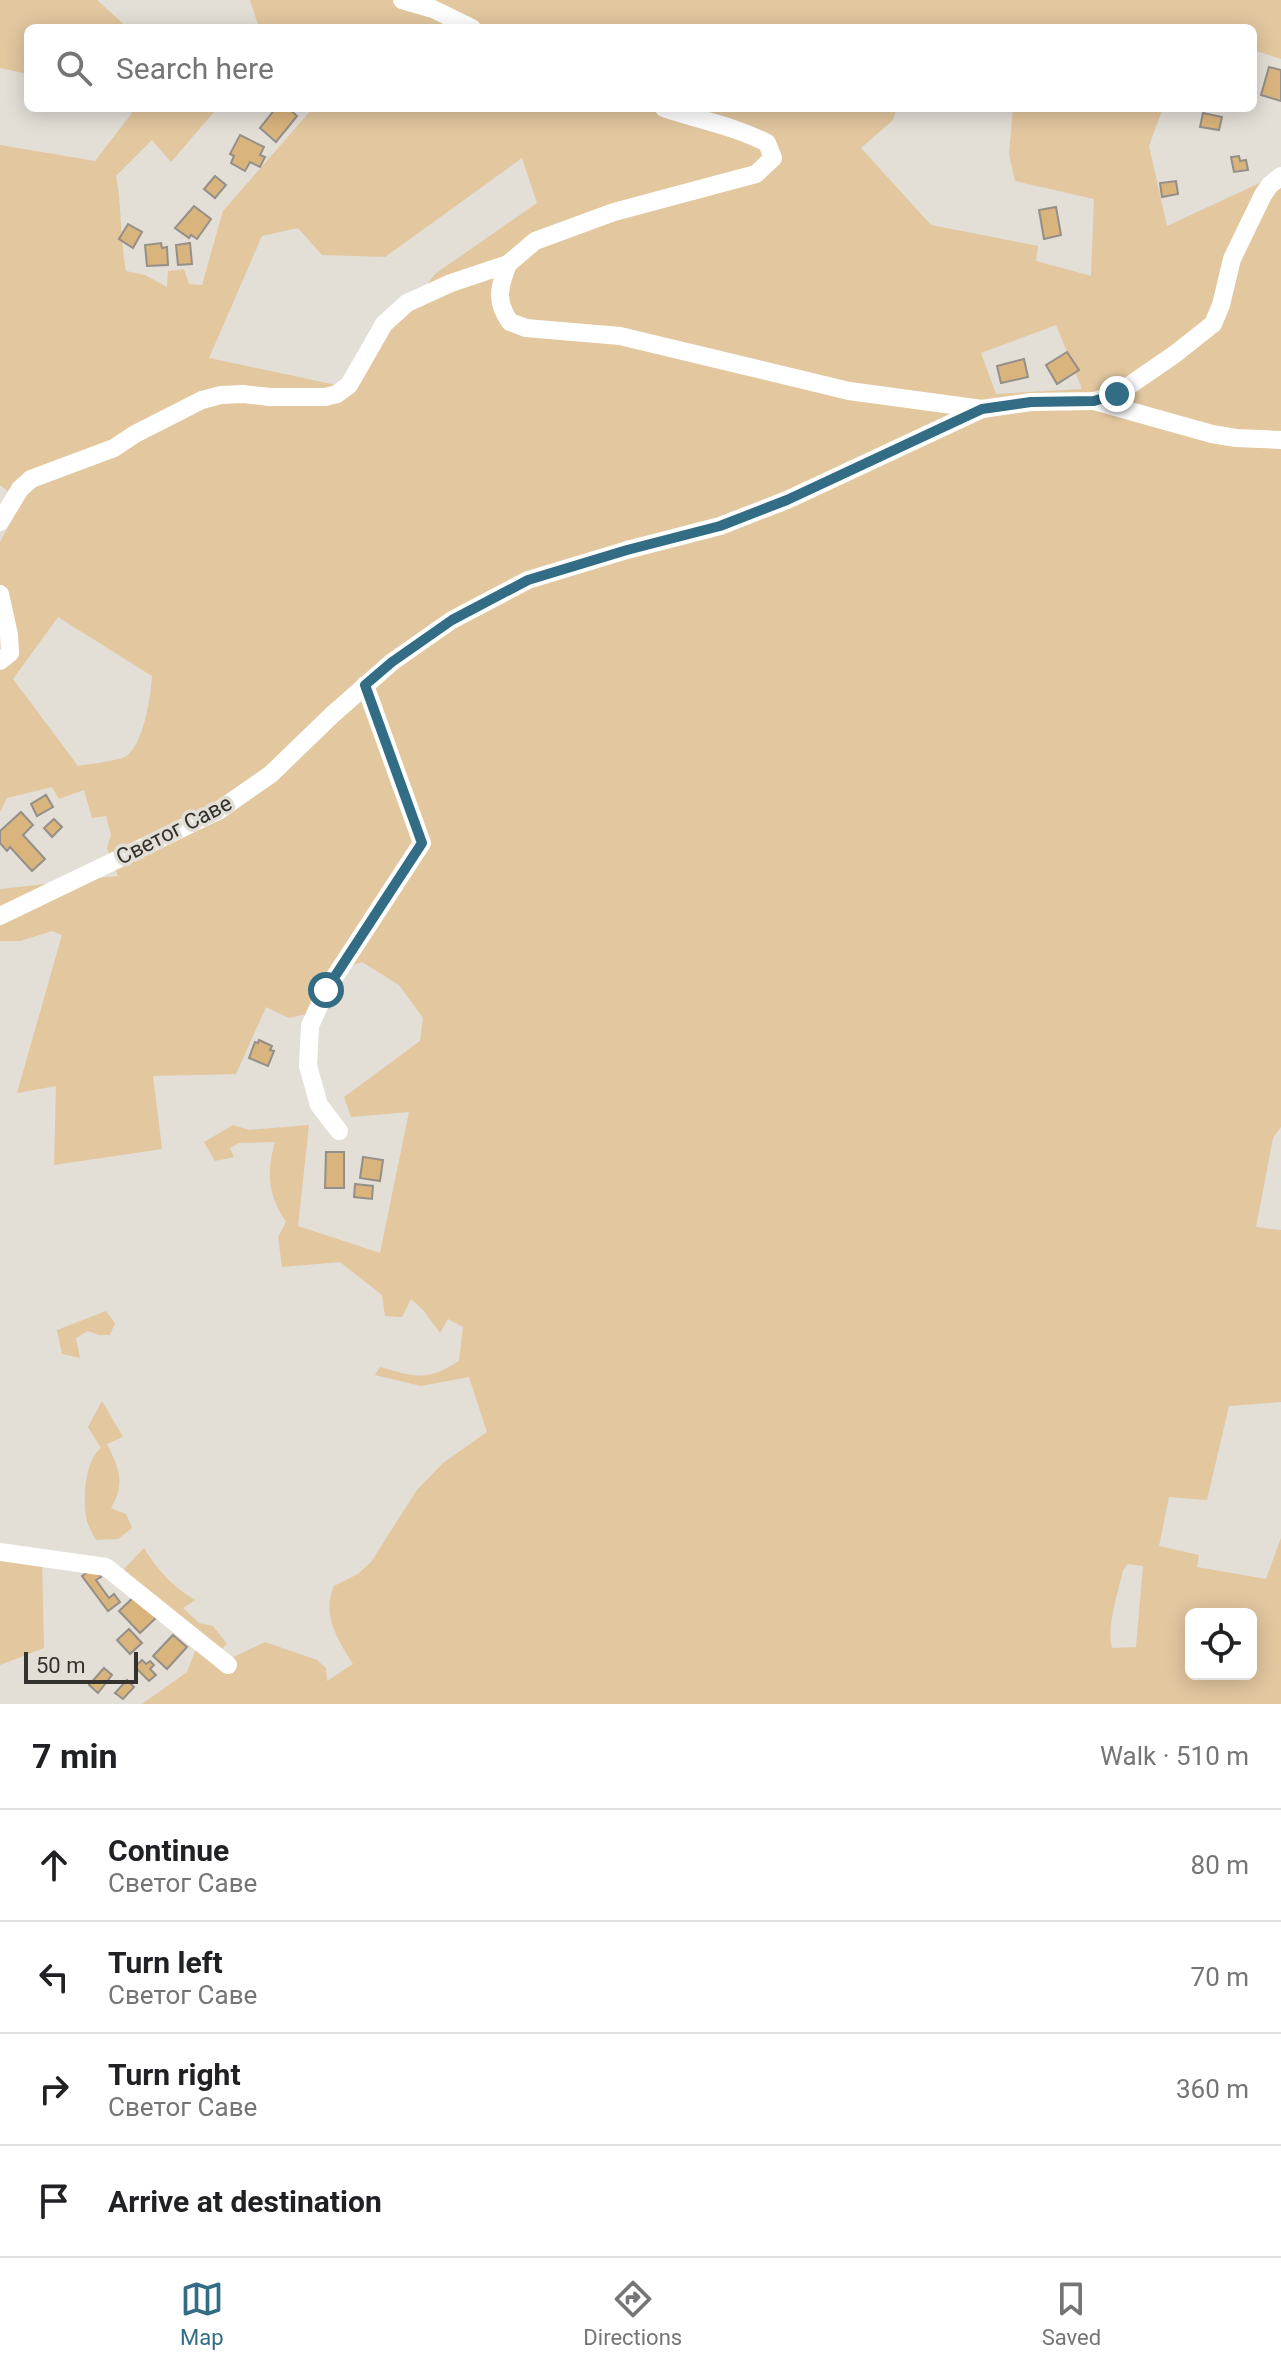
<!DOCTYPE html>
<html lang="en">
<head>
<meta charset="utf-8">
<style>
	body { margin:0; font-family:Roboto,sans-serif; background:#f6f6f6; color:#202124 }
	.controls { position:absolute; right:24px; bottom:24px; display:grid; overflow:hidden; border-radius:12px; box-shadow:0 4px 20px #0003 }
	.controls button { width:72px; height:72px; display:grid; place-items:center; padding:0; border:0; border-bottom:2px solid #e0e0e0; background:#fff; color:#202124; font:40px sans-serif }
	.scale { position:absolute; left:24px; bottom:20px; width:114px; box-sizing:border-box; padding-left:8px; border:4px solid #34322f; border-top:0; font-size:22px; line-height:28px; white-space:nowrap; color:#34322f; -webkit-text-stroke:6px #e3ded6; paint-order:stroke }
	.stop { position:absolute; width:24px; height:24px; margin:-18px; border:6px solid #326d85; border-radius:50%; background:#fff }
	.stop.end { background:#326d85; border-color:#fff; box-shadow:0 2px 8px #0008 }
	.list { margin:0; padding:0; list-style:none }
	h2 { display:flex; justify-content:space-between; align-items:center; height:104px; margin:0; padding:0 32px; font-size:34px }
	h2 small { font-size:26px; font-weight:400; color:#757577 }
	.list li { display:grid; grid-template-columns:52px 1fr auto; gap:24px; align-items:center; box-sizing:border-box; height:112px; padding:0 32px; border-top:2px solid #e0e0e0 }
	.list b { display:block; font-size:30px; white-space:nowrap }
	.list p { margin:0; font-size:26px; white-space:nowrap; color:#757577 }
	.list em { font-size:26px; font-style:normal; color:#757577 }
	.icon { flex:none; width:44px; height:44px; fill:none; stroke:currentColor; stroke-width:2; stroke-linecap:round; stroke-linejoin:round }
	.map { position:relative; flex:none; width:1281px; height:1704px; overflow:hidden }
	.search { position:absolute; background:#fff; box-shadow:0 4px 20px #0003; left:24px; right:24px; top:24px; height:88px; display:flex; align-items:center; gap:20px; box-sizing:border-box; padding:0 28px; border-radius:12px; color:#757577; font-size:30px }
	.sheet { height:552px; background:#fff }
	nav { display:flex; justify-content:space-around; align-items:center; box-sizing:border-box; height:112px; border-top:2px solid #e0e0e0; background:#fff; font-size:22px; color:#757577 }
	nav a { display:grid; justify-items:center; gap:4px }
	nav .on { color:#326d85 }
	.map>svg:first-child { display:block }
</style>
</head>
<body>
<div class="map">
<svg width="1281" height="1704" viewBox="0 0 1281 1704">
	<rect width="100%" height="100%" fill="#e3ded6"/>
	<!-- green -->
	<g fill="#e2c79f" fill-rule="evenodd">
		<polygon points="0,0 97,0 128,28 28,28 28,74 0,68"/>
		<polygon points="250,0 1281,0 1281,59 1253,50 1253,28 259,28"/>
		<path d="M 128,108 L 210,108 L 214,112 L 171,162 L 152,140 L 116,176 C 122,207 120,239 126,271 L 145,275 L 167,287 L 168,271 L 184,269 L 189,284 L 202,285 L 223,211 L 313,108 L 897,108 L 893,120 L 861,148 L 931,225 L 1038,246 L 1036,261 L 1091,276 L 1094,199 L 1015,181 L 1009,154 L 1013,108 L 1163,108 L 1149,146 L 1167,226 L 1281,173 L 1281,1127 L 1273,1138 L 1256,1227 L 1281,1230 L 1281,1402 L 1229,1406 L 1207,1500 L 1169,1497 L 1159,1546 L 1199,1555 L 1197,1567 L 1266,1579 L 1281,1538 L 1281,1704 L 142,1704 L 187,1672 L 196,1649 L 124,1569 L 144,1548 C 158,1571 172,1586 195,1600 L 183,1608 L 199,1623 L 213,1626 L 227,1644 L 211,1658 L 217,1665 L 265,1642 L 317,1660 L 326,1668 L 327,1681 L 353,1664 C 338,1640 321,1614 334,1586 L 358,1574 L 371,1562 L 417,1490 L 443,1463 L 487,1432 L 469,1377 L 421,1386 L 375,1375 L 380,1367 C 416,1377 426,1382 459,1361 L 463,1327 L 448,1319 L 440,1333 L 424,1311 L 411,1299 L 402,1317 L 385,1316 L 382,1295 L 340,1262 L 282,1267 L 278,1237 L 286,1222 C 268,1194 266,1174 275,1142 L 239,1143 L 230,1148 L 234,1157 L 215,1161 L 204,1142 L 233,1125 L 249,1130 L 309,1125 L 298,1226 L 380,1253 L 409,1112 L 351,1117 L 344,1097 L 420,1041 L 423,1018 L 399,985 L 362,962 L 350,966 L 330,1009 L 289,1018 L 266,1007 L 236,1074 L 153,1076 L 162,1149 L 54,1165 L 56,1086 L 17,1093 L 62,935 L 52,931 L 20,941 L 0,941 L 0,889 L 118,876 L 107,848 L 111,835 L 106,816 L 92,818 L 84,790 L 59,799 L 52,787 L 7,798 L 0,812 L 0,542 L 21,502 L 0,485 L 0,145 L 95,161 L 132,113 ZM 522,158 L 537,203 L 435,274 L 410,307 L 341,386 L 209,358 L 262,236 L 298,228 L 322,255 L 385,257 ZM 1056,325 L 1082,389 L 996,394 L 981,353 ZM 58,617 L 152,676 C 151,696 144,741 128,755 C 121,761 89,764 78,766 L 13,679 ZM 1128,1564 L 1143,1566 L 1136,1647 L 1112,1648 C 1106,1626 1118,1594 1123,1570 ZM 1191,1614 L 1251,1614 L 1251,1674 L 1191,1674 Z"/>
		<polygon points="106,1311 115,1323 110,1335 99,1335 88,1331 76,1338 80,1358 62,1354 57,1330"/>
		<path d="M 102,1401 L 123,1437 L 107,1444 C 119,1469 126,1482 111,1508 L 126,1514 L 132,1528 L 118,1539 L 96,1540 C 92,1533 87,1524 86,1516 C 83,1497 85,1461 101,1448 L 88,1427 Z"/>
		<polygon points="0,1558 42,1561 44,1648 0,1665"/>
	</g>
	<!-- building -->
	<g fill="#dab47d" stroke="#948f88" stroke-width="2">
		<polygon points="1269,67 1281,70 1281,101 1261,95"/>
		<polygon points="276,108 281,111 288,108 297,116 276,142 260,128"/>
		<polygon points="1203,113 1222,117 1219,130 1200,127"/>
		<polygon points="240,135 264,147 260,155 265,157 260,167 250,162 245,171 231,163 234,156 230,154"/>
		<polygon points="1239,156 1240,161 1246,160 1248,170 1234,172 1231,157"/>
		<polygon points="215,176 226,185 215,198 204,189"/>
		<polygon points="1176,181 1178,194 1162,197 1160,183"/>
		<polygon points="194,206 211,219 197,239 191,235 189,238 175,228"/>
		<polygon points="1056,207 1061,235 1044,239 1039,210"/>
		<polygon points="128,224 142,232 133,248 119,239"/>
		<polygon points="161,243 162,248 167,247 168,265 147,266 145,245"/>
		<polygon points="190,243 192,264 178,265 176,245"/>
		<polygon points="1067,352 1079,370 1057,384 1046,365"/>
		<polygon points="1024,359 1028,377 1001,383 997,366"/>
		<polygon points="46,795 53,807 37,816 31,804"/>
		<polygon points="21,812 33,825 23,835 45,859 32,871 10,847 7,851 0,843 0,831"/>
		<polygon points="54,819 62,827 52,837 44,828"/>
		<polygon points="259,1040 272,1046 270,1050 274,1051 268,1066 249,1058 255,1042 258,1043"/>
		<polygon points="326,1152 344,1152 344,1188 325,1188"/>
		<polygon points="363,1157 383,1160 380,1181 360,1178"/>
		<polygon points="355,1184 373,1186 372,1199 354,1197"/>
		<polygon points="94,1568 101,1577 96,1580 109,1598 114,1594 120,1602 108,1611 82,1576"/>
		<polygon points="137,1594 158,1616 140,1633 119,1611"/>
		<polygon points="129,1629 142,1643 130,1654 117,1640"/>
		<polygon points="173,1635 187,1647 167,1669 153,1656"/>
		<polygon points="142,1660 146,1664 150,1661 154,1665 150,1669 156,1675 149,1681 135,1667"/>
		<polygon points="104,1668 112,1675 98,1693 89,1685"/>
		<polygon points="127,1680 134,1687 123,1699 115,1693"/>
	</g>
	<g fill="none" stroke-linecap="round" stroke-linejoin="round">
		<!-- minor -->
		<g stroke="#fff" stroke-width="18">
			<polyline points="402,0 433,9 472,28"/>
			<path d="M 508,264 C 499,287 495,301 510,322 L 526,328 L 620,336 L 849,391 L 982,409"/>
			<polyline points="1094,401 1212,434 1236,438 1281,440"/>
			<path d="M 0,522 L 20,489 L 31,479 L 114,448 L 135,434 L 202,400 L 221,395 L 243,394 L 270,397 L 325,397 L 337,394 L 349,385 L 384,324 L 407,303 L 451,283 L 508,264 L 535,241 L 614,212 L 756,174 L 773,158 L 767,143 C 735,126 698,120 664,108"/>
			<polyline points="0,594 9,635 10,653 0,661"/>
			<polyline points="0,916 218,811 271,774 332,715 392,662 452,620 528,580 627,550 720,526 787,500 982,409 1031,402 1094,401 1117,394 1175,354 1213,324 1221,305 1232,259 1263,195 1270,185 1281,176"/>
			<polyline points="339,1131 319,1105 308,1066 310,1026 326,990 422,843 365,685"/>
			<polyline points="0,1552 106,1567 228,1665"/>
		</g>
	</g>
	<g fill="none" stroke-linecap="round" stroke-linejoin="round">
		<!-- route -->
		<polyline stroke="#326d85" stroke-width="10" points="326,990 422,843 365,685 392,662 452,620 528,580 627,550 720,526 787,500 982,409 1031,402 1094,401 1117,394"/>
	</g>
	<g text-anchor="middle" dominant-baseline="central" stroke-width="7" stroke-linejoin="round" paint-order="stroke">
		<!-- street labels -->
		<g font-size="22" fill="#34322f" stroke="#e3ded6">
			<text transform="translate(174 830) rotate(-27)">Светог Саве</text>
		</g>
	</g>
</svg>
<div class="controls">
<button><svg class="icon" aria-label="locate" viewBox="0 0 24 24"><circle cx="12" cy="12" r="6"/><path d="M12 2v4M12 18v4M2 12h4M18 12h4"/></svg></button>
</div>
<div class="scale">50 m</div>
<div class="stop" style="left:326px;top:990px"></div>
<div class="stop end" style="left:1117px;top:394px"></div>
<div class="search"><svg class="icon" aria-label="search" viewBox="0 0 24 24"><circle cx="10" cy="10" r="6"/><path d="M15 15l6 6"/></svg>Search here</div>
</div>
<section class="sheet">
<h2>7 min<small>Walk · 510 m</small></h2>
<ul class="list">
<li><svg class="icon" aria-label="ahead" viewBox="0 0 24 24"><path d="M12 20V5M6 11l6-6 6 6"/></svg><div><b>Continue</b><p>Светог Саве</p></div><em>80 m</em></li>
<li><svg class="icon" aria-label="left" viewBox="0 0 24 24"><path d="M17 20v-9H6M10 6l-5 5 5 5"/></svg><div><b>Turn left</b><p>Светог Саве</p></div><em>70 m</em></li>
<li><svg class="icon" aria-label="right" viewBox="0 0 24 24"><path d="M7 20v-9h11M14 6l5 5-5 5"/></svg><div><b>Turn right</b><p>Светог Саве</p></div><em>360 m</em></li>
<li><svg class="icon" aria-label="arrive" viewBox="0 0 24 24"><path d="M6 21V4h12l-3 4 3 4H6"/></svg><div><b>Arrive at destination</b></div></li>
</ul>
</section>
<nav>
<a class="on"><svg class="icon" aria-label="map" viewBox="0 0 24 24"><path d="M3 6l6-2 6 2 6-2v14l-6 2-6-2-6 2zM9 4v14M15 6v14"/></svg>Map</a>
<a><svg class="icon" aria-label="directions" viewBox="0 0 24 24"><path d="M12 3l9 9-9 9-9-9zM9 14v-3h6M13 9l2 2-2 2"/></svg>Directions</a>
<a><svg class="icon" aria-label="saved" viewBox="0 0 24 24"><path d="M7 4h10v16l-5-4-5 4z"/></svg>Saved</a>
</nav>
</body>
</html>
